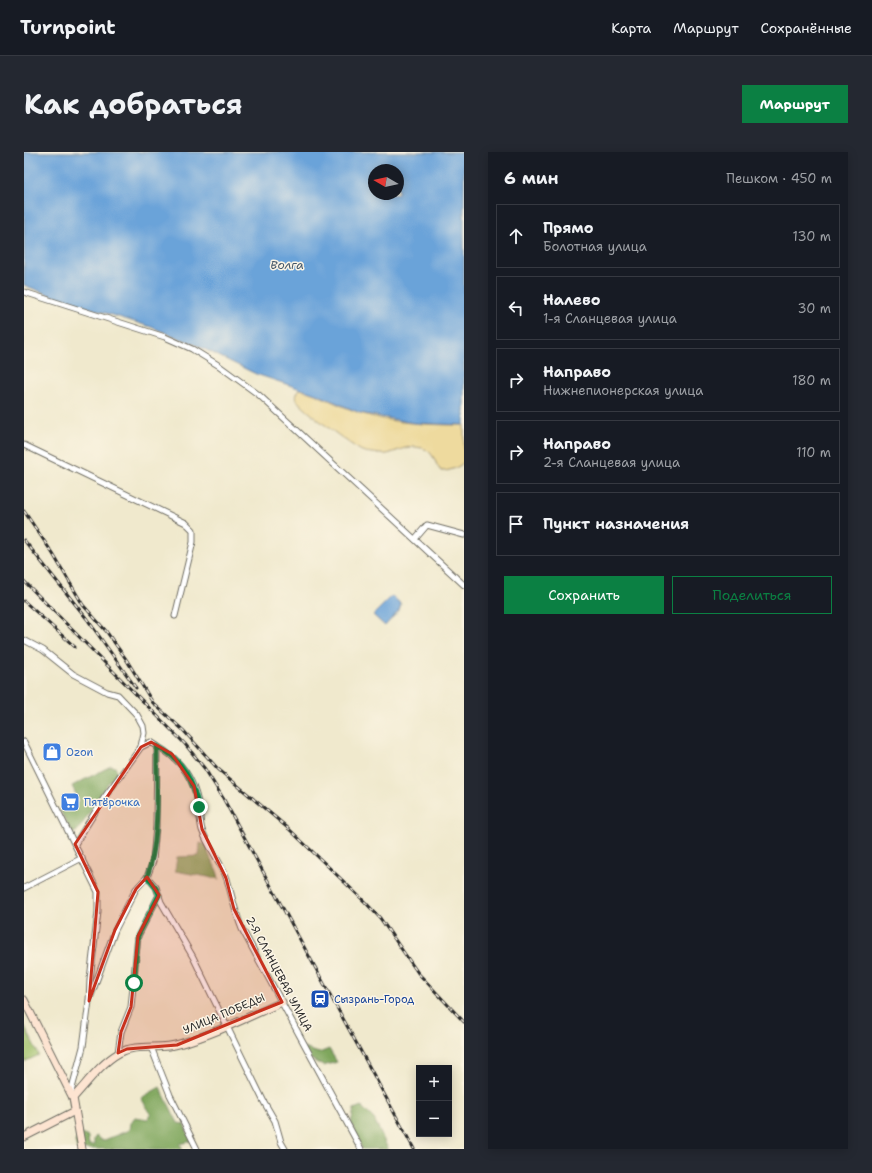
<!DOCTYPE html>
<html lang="ru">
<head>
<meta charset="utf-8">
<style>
	body { margin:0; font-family:"Shantell Sans",sans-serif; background:#242831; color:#f1f3f6 }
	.controls { position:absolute; right:12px; bottom:12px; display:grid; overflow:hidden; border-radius:0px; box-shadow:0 2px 10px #0003 }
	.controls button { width:36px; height:36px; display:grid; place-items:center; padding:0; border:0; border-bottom:1px solid #363941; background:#171b24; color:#f1f3f6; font:20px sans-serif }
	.compass { position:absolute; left:344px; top:12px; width:36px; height:36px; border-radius:50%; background:#171b24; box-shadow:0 2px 10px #0003; rotate:279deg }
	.stop { position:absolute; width:12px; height:12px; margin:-9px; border:3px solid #0b8043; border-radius:50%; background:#fff }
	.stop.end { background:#0b8043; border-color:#fff; box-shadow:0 1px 4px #0008 }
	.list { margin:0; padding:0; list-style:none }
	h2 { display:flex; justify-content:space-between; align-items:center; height:52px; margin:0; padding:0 16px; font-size:17px }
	h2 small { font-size:13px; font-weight:400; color:#9ea1a6 }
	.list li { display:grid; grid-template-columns:26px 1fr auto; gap:12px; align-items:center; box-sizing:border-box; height:64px; margin:0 8px 8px; padding:0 8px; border:1px solid #363941; border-radius:0px }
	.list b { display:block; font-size:15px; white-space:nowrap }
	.list p { margin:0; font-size:13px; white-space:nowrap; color:#9ea1a6 }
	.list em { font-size:13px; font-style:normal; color:#9ea1a6 }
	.actions { display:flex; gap:8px; padding:12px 16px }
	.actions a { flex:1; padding:9px 0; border:1px solid #0b8043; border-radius:0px; text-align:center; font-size:14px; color:#0b8043 }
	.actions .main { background:#0b8043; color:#fff }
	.icon { flex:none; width:22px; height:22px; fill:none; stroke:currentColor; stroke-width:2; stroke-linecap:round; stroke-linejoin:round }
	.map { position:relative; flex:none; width:440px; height:997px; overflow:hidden; border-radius:0px }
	header { display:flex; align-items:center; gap:24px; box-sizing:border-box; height:56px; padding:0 20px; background:#171b24; border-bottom:1px solid #363941 }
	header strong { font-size:19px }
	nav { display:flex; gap:22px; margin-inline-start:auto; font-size:14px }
	.intro { display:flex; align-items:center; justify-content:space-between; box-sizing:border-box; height:96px; padding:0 24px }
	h1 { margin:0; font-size:28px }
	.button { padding:10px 18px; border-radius:0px; background:#0b8043; color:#fff; font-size:14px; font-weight:700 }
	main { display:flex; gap:24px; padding:0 24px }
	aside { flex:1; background:#171b24; border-radius:0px; box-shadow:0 2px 10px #0003 }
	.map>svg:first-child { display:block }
</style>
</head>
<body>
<header>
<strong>Turnpoint</strong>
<nav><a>Карта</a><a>Маршрут</a><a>Сохранённые</a></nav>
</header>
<div class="intro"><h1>Как добраться</h1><a class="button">Маршрут</a></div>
<main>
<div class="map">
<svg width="440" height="997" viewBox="0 0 440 997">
	<rect width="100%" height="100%" fill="#fcf5e5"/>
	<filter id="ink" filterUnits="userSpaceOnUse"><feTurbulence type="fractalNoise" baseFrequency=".025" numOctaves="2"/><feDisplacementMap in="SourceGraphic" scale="8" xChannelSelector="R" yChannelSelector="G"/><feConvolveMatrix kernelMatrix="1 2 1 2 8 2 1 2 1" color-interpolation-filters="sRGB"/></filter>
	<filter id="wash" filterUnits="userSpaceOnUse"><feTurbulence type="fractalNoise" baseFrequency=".012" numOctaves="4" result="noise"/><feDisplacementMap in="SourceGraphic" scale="16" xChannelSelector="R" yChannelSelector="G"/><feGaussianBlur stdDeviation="0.9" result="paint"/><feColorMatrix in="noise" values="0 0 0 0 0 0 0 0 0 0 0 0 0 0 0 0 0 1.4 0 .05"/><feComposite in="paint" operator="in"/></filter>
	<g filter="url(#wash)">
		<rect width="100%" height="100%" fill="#f0e9cd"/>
		<!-- green -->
		<polygon fill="#9ebf68" stroke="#64754a" points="0,873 15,903 0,910"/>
		<!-- forest -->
		<g fill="#7ea65c" stroke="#546844">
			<polygon points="87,614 91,615 93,618 91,626 84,631 57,674 52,680 48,681 36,658 55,649 48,634"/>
			<path d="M 176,691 L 183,693 C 184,708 193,712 195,727 L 151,719 L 153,705 L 175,704 Z"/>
			<polygon points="280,896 295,901 305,897 313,910 299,914 283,905"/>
			<polygon points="136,935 154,971 160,972 167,989 156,992 159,997 53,997 51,989 58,982 64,985 65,993 70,993 70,987 72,984 78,989 105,978 106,971 111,965 124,967 127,962 117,946"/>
			<polygon points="337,954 350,967 364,997 338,997 327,971 330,957"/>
		</g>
		<!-- sand -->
		<path fill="#eeda9e" stroke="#8c8264" d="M 275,236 C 296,243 315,254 336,261 C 369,272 406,273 440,273 L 440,310 C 434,316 426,319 417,319 C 410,311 411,300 398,296 C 380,291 367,305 356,302 C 351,301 343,301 338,299 C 329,295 277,256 273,248 C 271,244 274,240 275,236 Z"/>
		<!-- water -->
		<g fill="#6aa3d9" stroke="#4a6782" fill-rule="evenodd">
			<path d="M 0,0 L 440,0 L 440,273 L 390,271 L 336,261 L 295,243 L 232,222 L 170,192 L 127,175 L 36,147 L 0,133 ZM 350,18 L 374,18 L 374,42 L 350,42 Z"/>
			<polygon points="368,444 377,452 375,458 361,474 349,463"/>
		</g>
	</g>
	<g filter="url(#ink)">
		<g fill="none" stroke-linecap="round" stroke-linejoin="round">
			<defs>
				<g id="street">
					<polyline points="0,140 141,185 168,197 194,213 235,243 440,433"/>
					<polyline points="0,293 162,371 169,378 169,390 151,464"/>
					<polyline points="391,387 403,373 440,383"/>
					<polyline points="0,488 19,498 49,522 83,540 94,543 113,563 119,574 120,581 117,594"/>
					<polyline points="0,590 74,740 74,760 66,827 65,849 59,895 47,940"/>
					<path d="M 133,594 C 158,608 171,628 175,657 C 176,663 176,671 178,678 C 184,695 197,710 203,727 C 208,744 211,760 218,777 L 337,997"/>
					<polyline points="51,692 80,646 117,595 127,590 133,594 132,674 129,709 123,725 112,737 91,778 65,849"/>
					<polyline points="123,725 132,735 137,750 169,805 240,950 251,969 257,990 261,997"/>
					<polyline points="0,736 58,706"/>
					<polyline points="127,895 146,943 173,997"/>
					<polyline points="94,901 97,880 107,855 114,784 135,743"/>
				</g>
				<g id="secondary">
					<polyline points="0,848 49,946 58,997"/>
					<path d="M 49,946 C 63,931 77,911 95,901 C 113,891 136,898 155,892 C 191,882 224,865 258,850"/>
					<polyline points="0,985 51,959"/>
				</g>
			</defs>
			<!-- street casing -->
			<use href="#street" stroke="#706e64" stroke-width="7"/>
			<!-- secondary casing -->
			<use href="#secondary" stroke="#706e64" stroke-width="9"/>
			<!-- street -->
			<use href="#street" stroke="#fff" stroke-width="5"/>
			<!-- secondary -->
			<use href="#secondary" stroke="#fde4d1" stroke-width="7"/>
			<defs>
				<g id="rail">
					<polyline points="0,359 29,402 59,453 82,479 102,507 129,551 159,578 194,617 265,677 341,750 356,766 394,821 440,870"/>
					<polyline points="0,388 63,467 112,536"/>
					<polyline points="0,429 161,592 181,617 199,646 390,997"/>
					<polyline points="0,449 51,495"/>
				</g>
			</defs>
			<!-- rail casing -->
			<use href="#rail" stroke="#2b2b2b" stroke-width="3"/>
			<!-- rail -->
			<use href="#rail" stroke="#fcf5e5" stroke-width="1.5" stroke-dasharray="4.5" stroke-linecap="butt"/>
		</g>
	</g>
	<g fill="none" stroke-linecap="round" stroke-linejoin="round" filter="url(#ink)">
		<!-- route -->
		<path stroke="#0b8043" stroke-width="5" d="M 110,831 L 114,784 L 135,743 L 132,736 L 123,725 C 137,685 132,636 133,594 C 160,609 168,626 175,655"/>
	</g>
	<!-- marked area -->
	<path fill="#c8321e" fill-opacity="0.2" stroke="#c8321e" stroke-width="3" stroke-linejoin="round" d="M 127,590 L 148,602 L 170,634 L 178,677 L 202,726 L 210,757 L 258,850 L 153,893 L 103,897 L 94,901 L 97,880 L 107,855 L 114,784 L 135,743 L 123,725 L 112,737 L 91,778 L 65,849 L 74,740 L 51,692 L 117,595 Z"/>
	<!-- icons -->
	<defs>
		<symbol id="shop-square" viewBox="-11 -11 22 22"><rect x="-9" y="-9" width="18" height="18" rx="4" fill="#3f7fe0" stroke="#fcf5e5"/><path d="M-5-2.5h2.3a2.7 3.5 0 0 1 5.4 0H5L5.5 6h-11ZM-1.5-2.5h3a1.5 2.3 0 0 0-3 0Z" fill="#fff"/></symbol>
		<symbol id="supermarket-square" viewBox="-11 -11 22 22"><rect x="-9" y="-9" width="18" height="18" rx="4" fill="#3f7fe0" stroke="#fcf5e5"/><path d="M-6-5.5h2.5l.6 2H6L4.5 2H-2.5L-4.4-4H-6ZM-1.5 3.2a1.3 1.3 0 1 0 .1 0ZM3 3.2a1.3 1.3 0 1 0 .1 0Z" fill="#fff"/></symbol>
		<symbol id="station-square" viewBox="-11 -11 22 22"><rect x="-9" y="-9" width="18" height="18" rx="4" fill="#1a4fb4" stroke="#fcf5e5"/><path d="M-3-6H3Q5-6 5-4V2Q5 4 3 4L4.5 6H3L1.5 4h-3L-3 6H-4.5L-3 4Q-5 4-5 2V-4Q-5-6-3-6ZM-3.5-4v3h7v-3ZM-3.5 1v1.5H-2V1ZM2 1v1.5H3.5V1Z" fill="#fff"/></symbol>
	</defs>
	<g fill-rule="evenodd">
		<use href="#shop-square" x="17" y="589" width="22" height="22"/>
		<use href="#supermarket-square" x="35" y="639" width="22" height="22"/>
		<use href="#station-square" x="285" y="836" width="22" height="22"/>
	</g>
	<g text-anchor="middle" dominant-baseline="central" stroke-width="3" stroke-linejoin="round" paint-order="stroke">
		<!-- shop labels -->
		<g font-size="11" fill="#366cbe" stroke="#fcf5e5" text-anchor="start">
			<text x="42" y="600">Ozon</text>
			<text x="60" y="650">Пятёрочка</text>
		</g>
		<!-- street labels -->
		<g font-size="11" fill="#2b2b2b" stroke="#fcf5e5">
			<text transform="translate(255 822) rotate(62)">2-Я СЛАНЦЕВАЯ УЛИЦА</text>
			<text transform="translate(200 862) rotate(-23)">УЛИЦА ПОБЕДЫ</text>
		</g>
		<!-- transit labels -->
		<g font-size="11" fill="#164399" stroke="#fcf5e5" text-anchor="start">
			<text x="310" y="847">Сызрань-Город</text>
		</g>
		<!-- water labels -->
		<g font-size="12" font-style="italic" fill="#415568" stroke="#fcf5e5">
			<text x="263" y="113">Волга</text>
		</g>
	</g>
</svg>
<div class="controls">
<button>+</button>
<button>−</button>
</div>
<svg class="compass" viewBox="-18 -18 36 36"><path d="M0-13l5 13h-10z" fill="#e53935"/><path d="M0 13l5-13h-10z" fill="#9ea1a6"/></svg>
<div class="stop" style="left:110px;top:831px"></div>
<div class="stop end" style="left:175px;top:655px"></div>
</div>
<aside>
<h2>6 мин<small>Пешком · 450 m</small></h2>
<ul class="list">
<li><svg class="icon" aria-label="ahead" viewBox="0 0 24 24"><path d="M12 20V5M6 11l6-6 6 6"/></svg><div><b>Прямо</b><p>Болотная улица</p></div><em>130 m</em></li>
<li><svg class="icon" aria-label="left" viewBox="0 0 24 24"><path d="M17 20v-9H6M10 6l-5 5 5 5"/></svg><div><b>Налево</b><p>1-я Сланцевая улица</p></div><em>30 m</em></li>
<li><svg class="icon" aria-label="right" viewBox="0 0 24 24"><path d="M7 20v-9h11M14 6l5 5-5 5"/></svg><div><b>Направо</b><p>Нижнепионерская улица</p></div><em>180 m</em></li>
<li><svg class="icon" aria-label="right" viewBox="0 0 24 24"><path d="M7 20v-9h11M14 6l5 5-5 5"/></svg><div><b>Направо</b><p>2-я Сланцевая улица</p></div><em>110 m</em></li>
<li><svg class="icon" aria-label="arrive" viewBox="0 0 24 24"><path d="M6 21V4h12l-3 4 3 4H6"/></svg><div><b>Пункт назначения</b></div></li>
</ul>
<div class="actions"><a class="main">Сохранить</a><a>Поделиться</a></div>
</aside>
</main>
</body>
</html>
